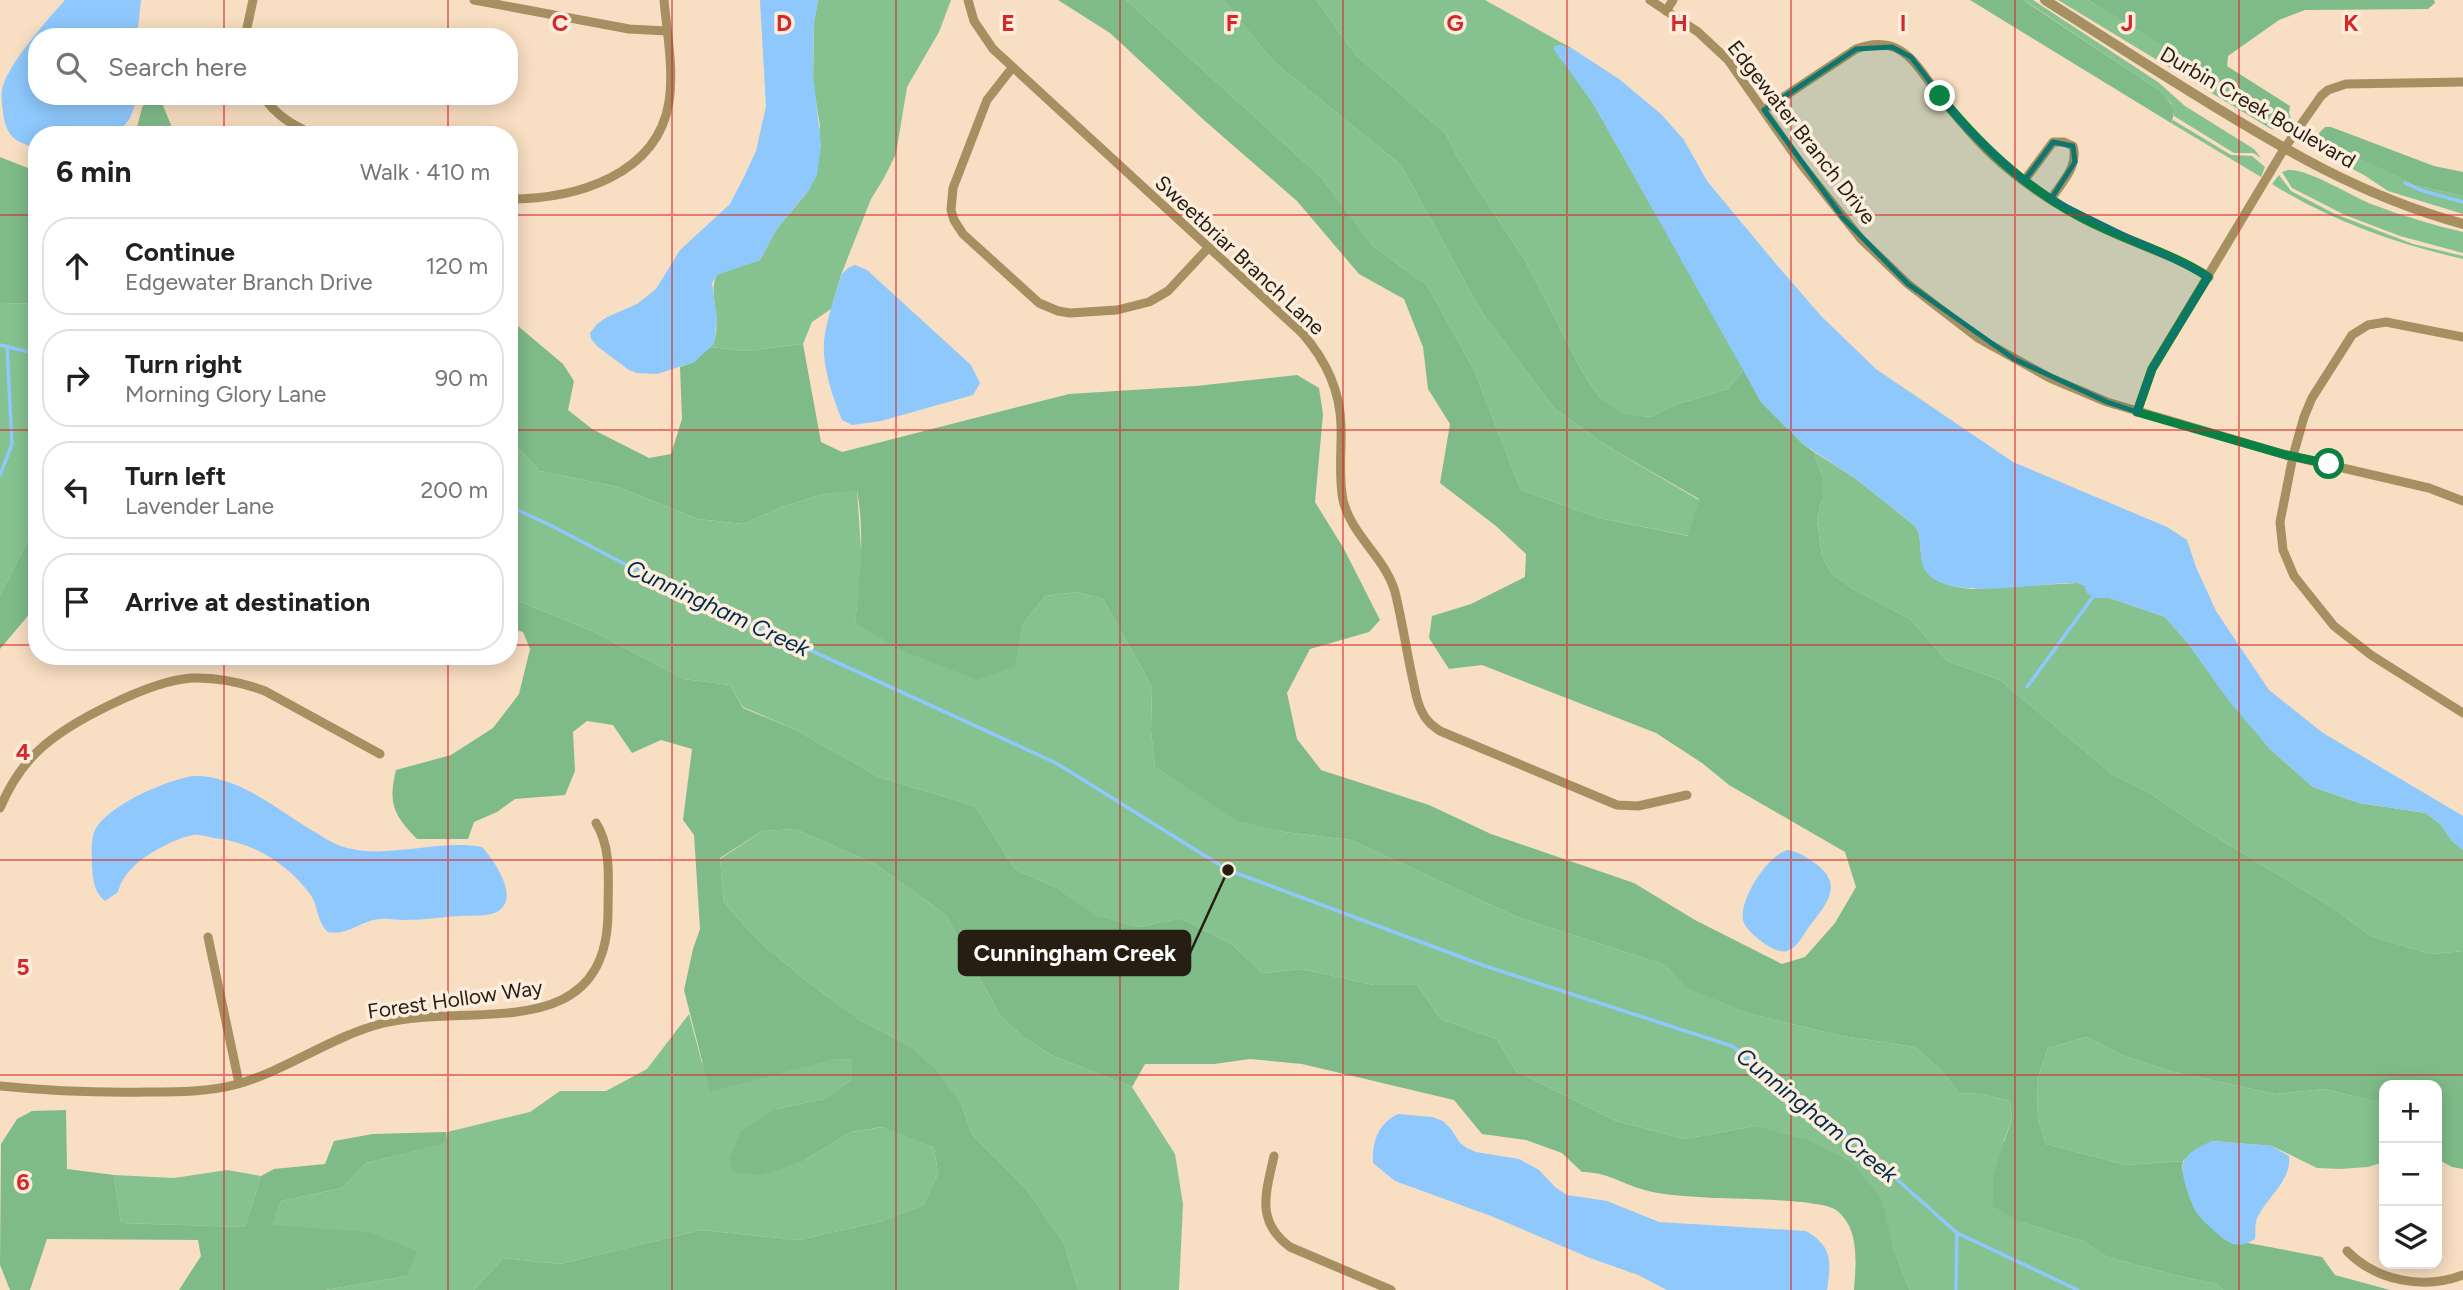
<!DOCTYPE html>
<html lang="en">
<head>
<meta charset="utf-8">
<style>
	body { margin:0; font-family:Figtree,sans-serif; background:#f6f6f6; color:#202124 }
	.controls { position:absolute; right:21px; bottom:21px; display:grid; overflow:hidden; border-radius:14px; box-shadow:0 4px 18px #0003 }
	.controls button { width:63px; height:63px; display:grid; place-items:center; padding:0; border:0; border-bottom:2px solid #e0e0e0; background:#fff; color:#202124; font:35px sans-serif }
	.stop { position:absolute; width:21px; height:21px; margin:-16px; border:5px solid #0b8043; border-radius:50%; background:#fff }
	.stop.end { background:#0b8043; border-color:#fff; box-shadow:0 2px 7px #0008 }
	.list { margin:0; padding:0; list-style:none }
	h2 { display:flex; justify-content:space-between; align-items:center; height:91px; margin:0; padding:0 28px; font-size:30px }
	h2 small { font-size:23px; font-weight:400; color:#757577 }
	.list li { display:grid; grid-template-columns:46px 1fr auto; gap:21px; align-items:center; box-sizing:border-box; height:98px; margin:0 14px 14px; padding:0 14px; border:2px solid #e0e0e0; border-radius:28px }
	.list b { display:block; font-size:26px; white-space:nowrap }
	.list p { margin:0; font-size:23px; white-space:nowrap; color:#757577 }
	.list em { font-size:23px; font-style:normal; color:#757577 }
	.icon { flex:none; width:38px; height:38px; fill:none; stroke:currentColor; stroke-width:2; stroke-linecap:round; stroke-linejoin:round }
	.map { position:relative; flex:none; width:2463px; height:1290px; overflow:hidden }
	.search { position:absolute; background:#fff; box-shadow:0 4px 18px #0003; left:28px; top:28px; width:490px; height:77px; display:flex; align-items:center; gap:18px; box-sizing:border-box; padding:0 24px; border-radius:28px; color:#757577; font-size:26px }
	.panel { position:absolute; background:#fff; box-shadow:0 4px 18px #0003; left:28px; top:126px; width:490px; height:539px; border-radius:28px }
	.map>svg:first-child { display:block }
</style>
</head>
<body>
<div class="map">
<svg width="2463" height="1290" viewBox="0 0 2463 1290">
	<rect width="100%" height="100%" fill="#f8dec2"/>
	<!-- green -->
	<g fill="#86c290">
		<path d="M 818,0 L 951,0 L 939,32 L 907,87 L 896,154 L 884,178 L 871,199 L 841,275 L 831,309 L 812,322 L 803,344 L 745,351 L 710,347 C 726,327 706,296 717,274 L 760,260 L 776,230 L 809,190 L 820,126 L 813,83 L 814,22 Z"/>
		<polygon points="1126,0 1223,0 1274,62 1401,165 1482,313 1554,408 1607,446 1699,500 1689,536 1599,518 1521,490 1474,370 1427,285 1374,247 1322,178"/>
		<polygon points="1316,0 1485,0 1573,49 1558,45 1573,75 1593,103 1744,370 1728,389 1671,406 1651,417 1623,415 1599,397 1583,373 1526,262 1458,158 1446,134 1356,55"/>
		<polygon points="2024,0 2033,0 2158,82 2185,106 2254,149 2261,158 2253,153 2234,153 2174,116 2171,103 2159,90"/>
		<polygon points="2058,0 2088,0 2278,116 2289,113 2293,125 2286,131 2271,129"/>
		<polygon points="2173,120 2231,155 2252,156 2265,167 2261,177 2171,123"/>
		<polygon points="2306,132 2414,185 2463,196 2463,214 2388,191 2364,175 2314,149 2307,139"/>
		<path d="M 2288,170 C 2308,168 2352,197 2374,205 C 2403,216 2433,225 2463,232 L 2463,253 L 2400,236 L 2345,215 L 2292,188 L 2282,172 Z"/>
		<path d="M 2279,175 L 2291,191 L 2335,214 L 2413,244 L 2463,256 L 2463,259 C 2397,244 2331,221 2272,184 Z"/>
		<polygon points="37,303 37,522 0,595 0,304"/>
		<polygon points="509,438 540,471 618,487 698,519 743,524 782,507 823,494 857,489 862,564 855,623 1014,666 1023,624 1045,596 1077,592 1103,599 1152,687 1151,731 1155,767 1235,819 1284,832 1351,840 1515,916 1665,965 1690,989 1746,1013 1842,1036 1915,1047 1941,1070 1959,1093 1982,1094 2010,1101 2012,1118 2004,1141 2020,1222 2083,1241 2107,1257 2175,1275 2216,1284 2223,1290 1910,1290 1893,1247 1755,1126 1685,1139 1616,1121 1516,1071 1497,1039 1441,1019 1417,985 1374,985 1302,969 1262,973 1233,945 1180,918 1139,927 1095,915 1057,888 1015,869 975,806 879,777 794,729 743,707 730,685 684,679 594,632 509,597"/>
		<path d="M 1814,452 L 1855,478 L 1915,526 C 1921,534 1920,544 1921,554 C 1922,581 1949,587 1972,589 L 2077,583 L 2084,585 L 2099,598 L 2110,598 L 2165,617 L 2187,642 L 2223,692 L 2270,749 L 2313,787 L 2359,803 L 2426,813 L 2441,825 L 2452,841 L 2463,850 L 2463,951 L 2431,954 L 2371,936 L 2336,910 L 2195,824 L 2150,793 L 2111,773 L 2000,680 L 1947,661 L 1910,619 L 1855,590 L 1832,574 L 1822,556 L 1817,520 L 1822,500 L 1822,476 Z"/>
		<polygon points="795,829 875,864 946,915 1000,1015 1023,1037 1051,1055 1132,1087 1175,1154 1183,1204 1179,1290 1078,1290 1064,1243 1026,1189 972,1134 962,1106 906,1044 860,1020 804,979 761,943 724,903 720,859 762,831"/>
		<polygon points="689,1014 702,1063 853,1059 851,1080 824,1099 776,1109 805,1160 851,1132 883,1127 934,1148 938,1174 923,1205 879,1222 798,1240 701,1230 560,1264 503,1258 474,1290 325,1290 407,1276 271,1226 281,1201 342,1188 366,1163 446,1143 447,1132 530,1112 560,1091 606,1091 647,1069"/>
		<polygon points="2087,1037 2121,1055 2170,1071 2275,1094 2324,1089 2370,1100 2384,1100 2384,1162 2368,1167 2340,1169 2317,1168 2272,1146 2213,1141 2196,1149 2183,1161 2126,1165 2046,1144 2038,1119 2037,1080 2048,1048"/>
		<polygon points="227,1170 261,1176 245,1227 121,1223 114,1175 174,1178"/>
	</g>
	<!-- forest -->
	<g fill="#7fbb89">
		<path d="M 1058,0 L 1126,0 L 1322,178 L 1374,247 L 1427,285 L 1474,370 L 1521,490 L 1599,518 L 1688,536 L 1699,499 L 1607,446 L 1554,408 L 1482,313 L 1401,165 L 1274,62 L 1223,0 L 1316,0 L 1356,55 L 1446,134 L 1458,158 L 1526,262 L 1583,373 L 1599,397 L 1623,414 L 1651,417 L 1671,406 L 1728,389 L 1744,370 L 1761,402 L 1803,444 L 1814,452 L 1822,476 L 1822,500 L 1817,520 L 1822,556 L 1832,574 L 1855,590 L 1910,619 L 1947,661 L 2000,680 L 2111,773 L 2150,793 L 2195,824 L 2336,910 L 2371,936 L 2431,954 L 2463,951 L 2463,1169 L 2452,1167 L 2437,1159 L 2437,1085 L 2384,1085 L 2384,1100 L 2370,1100 L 2324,1089 L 2275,1094 L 2170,1071 L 2121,1055 L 2087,1037 L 2048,1048 L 2037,1080 L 2038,1119 L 2046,1144 L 2126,1165 L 2183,1161 L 2182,1168 L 2186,1183 L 2197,1213 L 2223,1238 L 2233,1244 L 2248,1243 L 2322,1257 L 2335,1275 L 2390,1290 L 2223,1290 L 2216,1284 L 2175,1275 L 2107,1257 L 2083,1241 L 2020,1222 L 1993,1206 L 1993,1176 L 2012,1118 L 2010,1101 L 1982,1094 L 1959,1093 L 1941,1070 L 1915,1047 L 1842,1036 L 1746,1013 L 1689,989 L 1665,965 L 1515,916 L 1351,840 L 1284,832 L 1235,820 L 1155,767 L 1151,731 L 1152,687 L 1103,599 L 1077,592 L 1045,596 L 1023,624 L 1015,666 L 977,680 L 901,650 L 855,623 C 860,578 865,535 857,490 L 823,494 L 782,507 L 743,524 L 698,519 L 618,487 L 540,471 L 509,438 L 509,312 L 512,321 L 563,364 L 574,381 L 568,410 L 592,429 L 649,458 L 671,454 L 682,419 L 680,367 L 694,362 L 710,347 L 745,351 L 803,344 L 821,442 L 842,452 L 1069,394 L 1196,386 L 1297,375 L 1319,388 L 1323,414 L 1315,502 L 1344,549 L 1380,620 L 1369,632 L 1310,649 L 1287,693 L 1297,739 L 1321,770 L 1429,805 L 1491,834 L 1634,883 L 1695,920 L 1782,964 L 1805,957 L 1835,923 L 1856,887 L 1845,852 L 1729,785 L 1702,763 L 1656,733 L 1482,665 L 1449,669 L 1429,638 L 1432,616 L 1471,604 L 1525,577 L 1526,554 L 1496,526 L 1440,483 L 1450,424 L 1428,389 L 1423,347 L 1404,299 L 1359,274 L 1297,201 L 1205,121 L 1110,33 Z"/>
		<path d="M 1970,0 L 2024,0 L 2028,3 L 2159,90 C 2169,101 2178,108 2171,123 Z"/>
		<polygon points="2088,0 2434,0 2435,3 2428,9 2305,10 2279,20 2228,56 2227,66 2290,106 2289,113 2278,117"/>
		<polygon points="148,96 162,103 175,135 135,135 142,108"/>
		<polygon points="2325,127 2331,127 2434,166 2463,172 2463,196 2414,185 2321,140 2319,133"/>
		<polygon points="0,157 28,168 37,167 37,303 0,304"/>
		<polygon points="37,522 37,605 0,649 0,595"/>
		<path d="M 509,597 L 594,632 L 684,679 L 730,685 L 743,708 L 794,729 L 879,777 L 975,806 L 1015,869 L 1057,888 L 1096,915 L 1139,927 L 1180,918 L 1233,945 L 1262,973 L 1302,969 L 1374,985 L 1417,985 L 1441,1019 L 1497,1039 L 1516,1071 L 1616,1121 L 1685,1139 L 1755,1126 L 1811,1141 L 1853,1164 L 1881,1198 L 1893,1247 L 1910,1290 L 1854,1290 C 1856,1263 1860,1228 1836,1210 C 1821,1199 1735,1199 1713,1198 C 1688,1196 1662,1196 1638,1188 C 1617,1181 1605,1172 1582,1172 L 1562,1153 L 1526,1140 L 1482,1134 L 1454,1100 L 1302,1064 L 1250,1059 L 1214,1064 L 1145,1064 L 1132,1087 L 1051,1055 L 1023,1037 L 1000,1015 L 946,915 L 875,864 L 795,829 L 762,831 L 720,858 L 724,903 L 761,943 L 804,979 L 860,1020 L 906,1044 L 936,1070 L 962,1106 L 972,1134 L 1026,1189 L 1064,1243 L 1078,1290 L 474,1290 L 503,1258 L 560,1264 L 701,1230 L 798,1240 L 879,1222 L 923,1205 L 938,1174 L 934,1148 L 882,1127 L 851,1132 L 805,1160 L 762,1175 L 732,1172 L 730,1158 L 740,1132 L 776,1109 L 824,1099 L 851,1080 L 852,1059 L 830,1060 L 710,1092 L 684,990 L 693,949 L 700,929 L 694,835 L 683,820 L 692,749 L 661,740 L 632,753 L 613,725 L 587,721 L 573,732 L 575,771 L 565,795 L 515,799 L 497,812 L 474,822 L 468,839 L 417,839 C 393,815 388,803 396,770 L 451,755 L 493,728 L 519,694 L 530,649 L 523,632 L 509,628 Z"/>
		<polygon points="66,1110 67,1169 114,1175 121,1223 245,1227 261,1176 274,1169 325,1164 334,1141 373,1134 446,1132 447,1143 366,1163 342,1188 281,1201 272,1225 368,1232 417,1251 407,1276 325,1290 179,1290 201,1256 198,1240 47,1239 30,1290 10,1290 0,1265 1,1144 17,1119 32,1111"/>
	</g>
	<!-- water -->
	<g fill="#8ec8fc">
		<path d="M 65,0 L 141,0 L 137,37 L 37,37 L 37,96 L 138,96 L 130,118 L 117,135 L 37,135 L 37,148 C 14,142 6,136 3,112 C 2,105 1,97 2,90 C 6,66 48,19 65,0 Z"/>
		<polygon points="760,0 818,0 814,22 813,74 821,145 817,175 809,190 776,230 760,260 717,275 712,283 717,318 714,344 694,362 657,374 637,373 629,370 598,347 591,339 590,333 597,324 607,317 637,304 656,289 680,250 730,204 744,177 756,151 766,106"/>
		<path d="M 1558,45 L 1573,49 L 1619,79 L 1661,114 L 1684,140 L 1707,181 L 1776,264 L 1821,316 L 1876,369 L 2013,462 L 2167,527 L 2187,540 L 2196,567 L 2216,611 L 2269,690 L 2323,733 L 2463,816 L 2463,850 L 2452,841 L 2441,825 L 2426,813 L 2359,803 L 2313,787 L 2270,749 L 2229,701 L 2187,642 L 2165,617 L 2110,598 L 2095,598 L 2087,593 L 2084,585 L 2077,583 C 2040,582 1952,602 1927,573 C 1916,559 1925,539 1915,526 L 1855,478 L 1803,444 L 1761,402 L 1593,103 L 1554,50 L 1554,47 Z"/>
		<path d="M 855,265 L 867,270 L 971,365 L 980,383 L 973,395 L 881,421 L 852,425 L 842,420 C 832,395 820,361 825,334 C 828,314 836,295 841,275 L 848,268 Z"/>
		<path d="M 192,776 C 237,774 276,809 313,831 C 325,838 333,844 347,848 C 391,859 438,839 482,847 C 494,860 521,898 497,912 C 487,917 471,915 459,916 C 442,917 424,920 406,920 C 397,920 388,918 379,919 C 360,921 348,936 328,932 C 316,921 319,906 310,894 C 287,863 252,842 214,838 C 208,837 199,834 193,835 C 183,837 171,842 162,847 C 144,856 123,871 118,892 L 105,901 C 94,892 93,880 92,867 C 92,855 90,841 95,830 C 108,805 165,781 192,776 Z"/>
		<path d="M 1788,850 C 1799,852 1807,857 1816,864 C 1843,884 1828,902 1812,923 C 1804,932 1800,946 1787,951 C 1776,955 1749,934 1744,923 C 1736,903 1768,854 1788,850 Z"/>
		<path d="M 1398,1114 L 1432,1117 L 1443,1121 L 1451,1129 L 1460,1143 L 1467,1148 L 1476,1152 L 1519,1159 L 1539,1170 L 1555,1187 L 1567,1195 L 1607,1201 L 1659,1222 L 1806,1231 C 1833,1247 1831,1261 1827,1290 L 1667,1290 L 1638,1275 L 1590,1258 L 1491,1216 L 1395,1181 L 1373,1163 C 1372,1141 1378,1124 1398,1114 Z"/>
		<path d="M 2213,1141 L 2272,1146 L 2289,1156 C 2292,1180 2268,1196 2258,1216 C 2254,1224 2256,1230 2255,1239 C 2248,1243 2242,1246 2234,1244 C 2225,1242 2201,1220 2196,1212 C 2191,1203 2180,1174 2183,1164 C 2186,1152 2203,1145 2213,1141 Z"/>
	</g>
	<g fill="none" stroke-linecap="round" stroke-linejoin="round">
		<!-- stream -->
		<g stroke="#8ec8fc" stroke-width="3.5">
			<polyline points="2405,183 2423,191 2463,202"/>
			<polyline points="0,345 37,354"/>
			<polyline points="0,475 12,444 7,347"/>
			<polyline points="509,506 552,526 638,571 1056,763 1228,870 1485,966 1732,1046 1855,1142 1957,1233 2078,1290"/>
			<polyline points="2027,687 2095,594"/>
			<polyline points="1956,1290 1957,1233"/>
		</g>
		<!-- minor -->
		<g stroke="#a68f60" stroke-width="9">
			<polyline points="474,0 629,29 667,31"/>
			<path d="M 968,0 L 974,21 L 993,49 L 1302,333 C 1325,359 1340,390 1341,425 C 1342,449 1338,475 1343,500 C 1351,535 1385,557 1395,592 C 1402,620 1406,648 1412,676 C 1415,688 1416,701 1422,712 C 1426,721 1433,726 1440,731 L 1617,805 L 1638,806 L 1687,795"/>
			<polyline points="1650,0 1698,32 1728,60 1801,164 1861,239 1908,284 1978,338 2050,378 2107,402 2286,455 2429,488 2463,501"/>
			<polyline points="1666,11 1673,0"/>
			<polyline points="245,37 253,0"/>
			<polyline points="1012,68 987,100 953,188 951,210 954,220 963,234 1039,303 1058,311 1070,313 1117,310 1149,302 1168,291 1209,247"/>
			<path d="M 263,96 C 276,116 293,125 314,135"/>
			<path d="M 1764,110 L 1856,49 C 1902,32 1917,66 1940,97 C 1956,116 1972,136 1990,153 C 2025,186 2068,213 2111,232 C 2144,247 2178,257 2209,277"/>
			<path d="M 2024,181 L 2053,142 L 2064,142 L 2073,146 C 2079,166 2062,182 2051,199"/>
			<path d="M 509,199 C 575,199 657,176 669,102 C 674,70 667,33 664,0"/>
			<polyline points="2463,337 2386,322 2368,325 2352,335 2312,398 2304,417 2293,456 2280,522 2283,550 2294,576 2334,626 2371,655 2463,713"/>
			<polyline points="2137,412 2152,369 2284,149 2321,96 2328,90 2346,84 2463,82"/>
			<path d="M 0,808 C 9,787 21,767 38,751 C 68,722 150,681 191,678 C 217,677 241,682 265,691 L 380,754"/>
			<polyline points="208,937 239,1083"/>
			<path d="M 0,1086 C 50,1091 98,1093 148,1092 C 178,1092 209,1092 238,1084 C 289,1069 332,1036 384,1023 C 470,1002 608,1047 608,911 C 608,882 612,848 596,823"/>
			<path d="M 1274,1156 C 1266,1193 1255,1221 1290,1247 L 1391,1290"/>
			<path d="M 2347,1251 C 2376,1281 2424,1290 2463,1275"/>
		</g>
		<!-- tertiary -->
		<path stroke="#a68f60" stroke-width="10" d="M 2045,0 C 2094,31 2144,63 2194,94 C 2283,149 2361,196 2463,224"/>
	</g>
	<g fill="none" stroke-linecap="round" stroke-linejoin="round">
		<!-- route -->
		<path stroke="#0b8043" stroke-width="9" d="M 1940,96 C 1986,152 2034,196 2101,227 C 2137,244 2175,255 2208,277 L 2152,369 L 2137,412 L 2286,455 L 2329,464"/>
	</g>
	<!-- marked area -->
	<path fill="#0f766e" fill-opacity="0.2" stroke="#0f766e" stroke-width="5" stroke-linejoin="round" d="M 1892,47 L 1911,57 L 1965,127 L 2024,181 L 2053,142 L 2073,146 L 2075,162 L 2051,199 L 2209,277 L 2152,369 L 2137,412 L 2107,402 L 2014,359 L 1908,284 L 1843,218 L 1764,110 L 1856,49 Z"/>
	<!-- grid -->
	<path fill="none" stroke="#d62828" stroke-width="2" stroke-opacity="0.55" d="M 224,0 L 224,37M 448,0 L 448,37M 672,0 L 672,1290M 896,0 L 896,1290M 1120,0 L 1120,1290M 1343,0 L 1343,1290M 1567,0 L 1567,1290M 1791,0 L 1791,1290M 2015,0 L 2015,1290M 2239,0 L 2239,1290M 224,96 L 224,135M 448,96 L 448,135M 0,215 L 37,215M 509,215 L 2463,215M 0,430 L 37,430M 509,430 L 2463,430M 0,645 L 37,645M 509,645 L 2463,645M 224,656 L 224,1290M 448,656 L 448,1290M 0,860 L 2463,860M 0,1075 L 2463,1075"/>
	<g text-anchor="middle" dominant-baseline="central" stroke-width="7" stroke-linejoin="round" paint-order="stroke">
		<!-- street labels -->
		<g font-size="21" fill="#271e13" stroke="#fdeddd">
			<text transform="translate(2258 107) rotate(30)">Durbin Creek Boulevard</text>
			<text transform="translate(1802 132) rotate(52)">Edgewater Branch Drive</text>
			<text transform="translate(1240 255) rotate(43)">Sweetbriar Branch Lane</text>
			<text transform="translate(455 999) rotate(-8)">Forest Hollow Way</text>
		</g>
		<!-- water labels -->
		<g font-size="23" font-style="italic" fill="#002b4c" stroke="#fdeddd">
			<text transform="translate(718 608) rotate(25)">Cunningham Creek</text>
			<text transform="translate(1817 1115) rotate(39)">Cunningham Creek</text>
		</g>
	</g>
	<g font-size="23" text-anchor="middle" font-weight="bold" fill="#d62828" stroke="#fdeddd" stroke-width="7" stroke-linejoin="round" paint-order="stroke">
		<text x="560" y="31">C</text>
		<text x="784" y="31">D</text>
		<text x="1008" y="31">E</text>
		<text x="1232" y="31">F</text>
		<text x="1455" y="31">G</text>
		<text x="1679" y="31">H</text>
		<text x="1903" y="31">I</text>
		<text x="2127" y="31">J</text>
		<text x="2351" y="31">K</text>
		<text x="23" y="760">4</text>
		<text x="23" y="975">5</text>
		<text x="23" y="1190">6</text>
	</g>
	<!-- callouts -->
	<path fill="none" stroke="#271e13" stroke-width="2.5" d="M1228 870L1190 953"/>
	<circle fill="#271e13" stroke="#fdeddd" stroke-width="2.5" cx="1228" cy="870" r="7"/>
	<rect fill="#271e13" stroke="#271e13" stroke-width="2.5" x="959" y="931" width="231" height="44" rx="7"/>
	<g font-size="23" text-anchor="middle" font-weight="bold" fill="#fff">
		<text x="1075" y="961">Cunningham Creek</text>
	</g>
</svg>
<div class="controls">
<button>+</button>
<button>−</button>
<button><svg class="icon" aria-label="layers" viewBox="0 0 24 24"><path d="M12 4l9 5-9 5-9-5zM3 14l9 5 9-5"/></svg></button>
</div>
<div class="stop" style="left:2329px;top:464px"></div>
<div class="stop end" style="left:1940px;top:96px"></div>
<div class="search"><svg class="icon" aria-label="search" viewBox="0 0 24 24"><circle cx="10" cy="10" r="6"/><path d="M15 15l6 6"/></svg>Search here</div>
<section class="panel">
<h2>6 min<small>Walk · 410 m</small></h2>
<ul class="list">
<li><svg class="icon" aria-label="ahead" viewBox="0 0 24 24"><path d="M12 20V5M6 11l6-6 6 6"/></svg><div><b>Continue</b><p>Edgewater Branch Drive</p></div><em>120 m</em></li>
<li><svg class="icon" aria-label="right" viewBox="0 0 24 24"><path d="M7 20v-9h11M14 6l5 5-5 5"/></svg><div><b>Turn right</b><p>Morning Glory Lane</p></div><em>90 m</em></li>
<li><svg class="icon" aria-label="left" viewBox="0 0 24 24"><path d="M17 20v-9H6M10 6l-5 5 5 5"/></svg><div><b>Turn left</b><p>Lavender Lane</p></div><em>200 m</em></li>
<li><svg class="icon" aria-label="arrive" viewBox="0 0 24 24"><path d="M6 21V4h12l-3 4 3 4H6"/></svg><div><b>Arrive at destination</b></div></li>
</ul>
</section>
</div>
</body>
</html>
